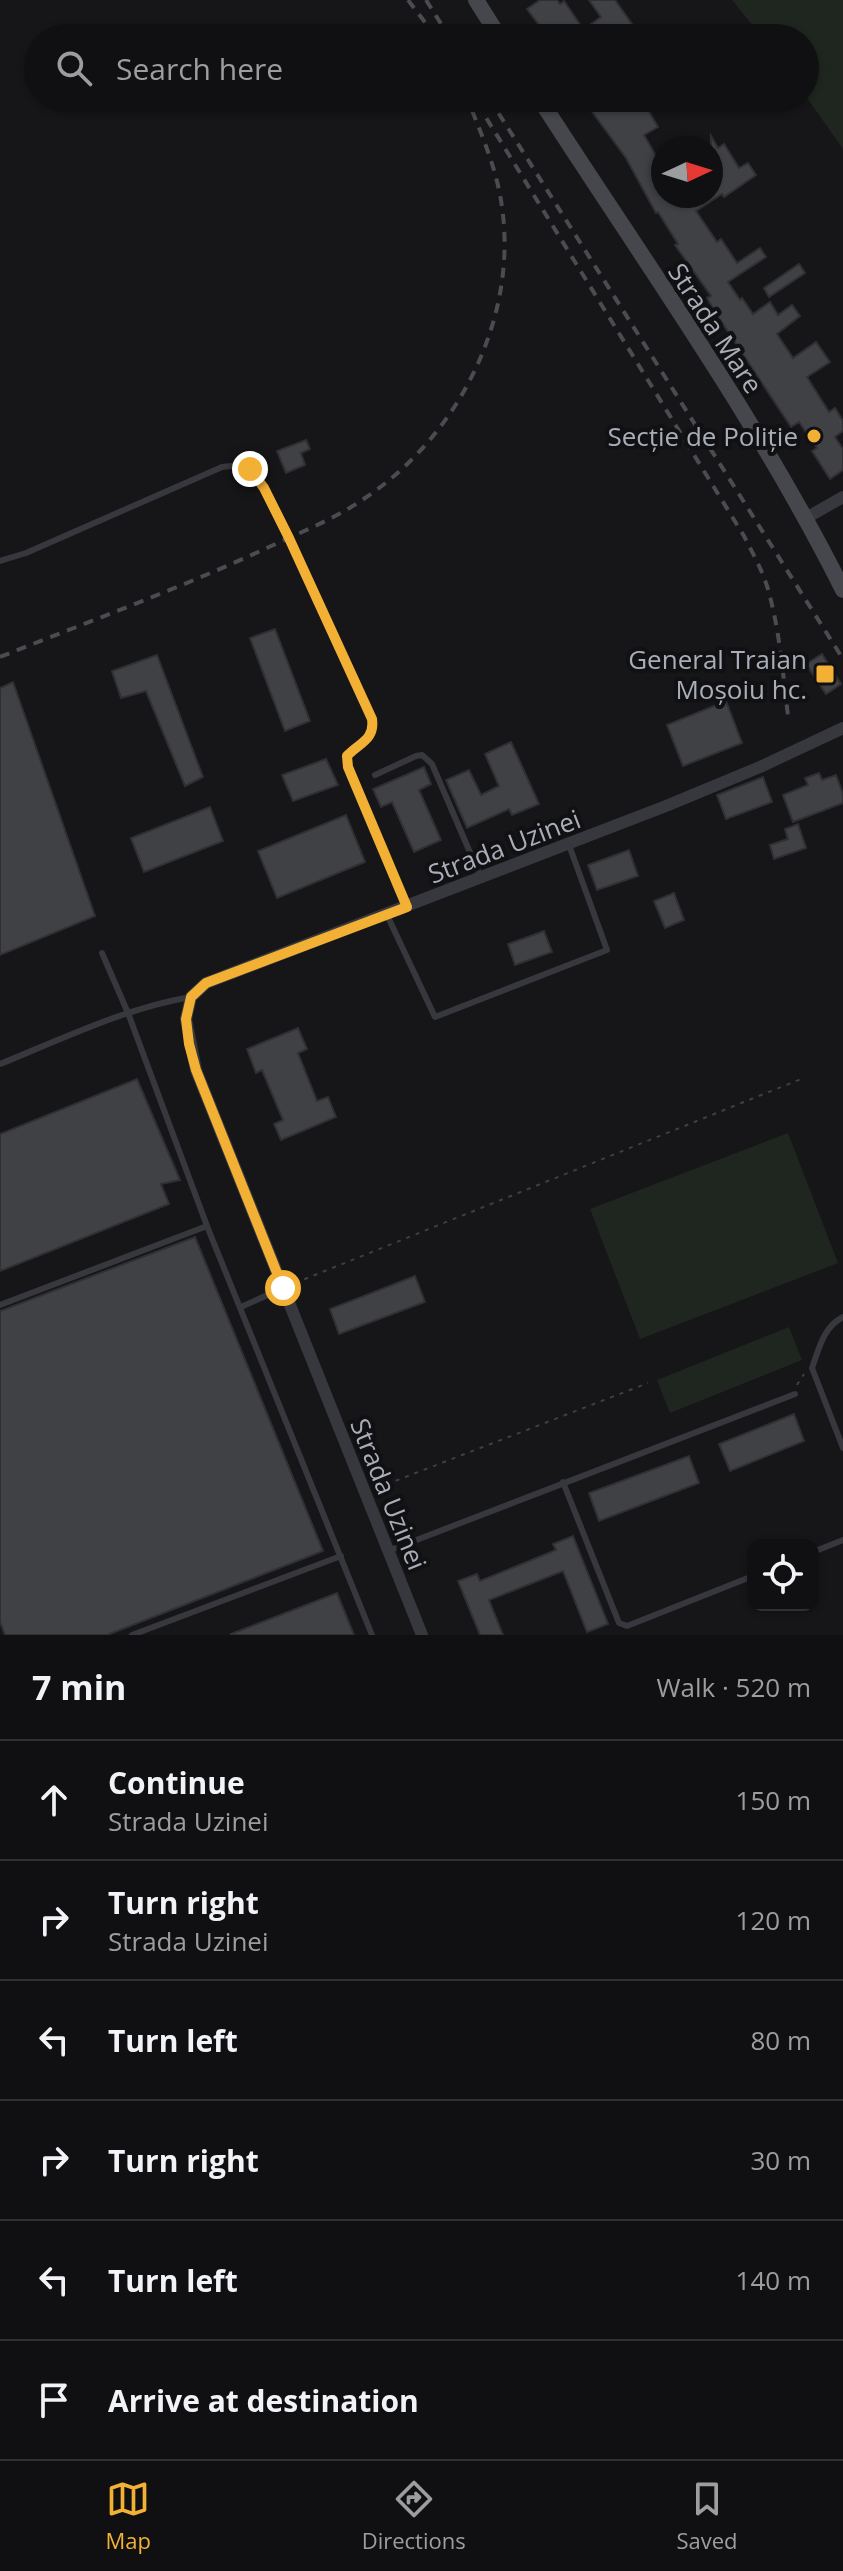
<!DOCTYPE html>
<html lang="en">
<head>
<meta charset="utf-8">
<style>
	body { margin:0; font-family:"Open Sans",sans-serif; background:#19191b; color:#f1f3f6 }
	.controls { position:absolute; right:24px; bottom:24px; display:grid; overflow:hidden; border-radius:16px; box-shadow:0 2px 6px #0004 }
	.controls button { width:72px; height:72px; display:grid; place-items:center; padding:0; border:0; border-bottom:2px solid #303032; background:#101012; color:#f1f3f6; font:40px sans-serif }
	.compass { position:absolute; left:651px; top:136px; width:72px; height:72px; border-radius:50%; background:#101012; box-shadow:0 2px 6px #0004; rotate:86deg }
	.stop { position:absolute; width:24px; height:24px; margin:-18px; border:6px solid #f2b134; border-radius:50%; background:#fff }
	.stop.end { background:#f2b134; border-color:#fff; box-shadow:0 2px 8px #0008 }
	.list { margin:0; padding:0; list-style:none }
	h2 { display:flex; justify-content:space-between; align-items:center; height:104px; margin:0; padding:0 32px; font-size:34px }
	h2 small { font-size:26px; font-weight:400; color:#9c9d9f }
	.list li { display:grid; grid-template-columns:52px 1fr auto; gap:24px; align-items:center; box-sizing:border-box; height:120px; padding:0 32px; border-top:2px solid #303032 }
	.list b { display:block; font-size:30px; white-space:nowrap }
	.list p { margin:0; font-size:26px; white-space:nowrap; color:#9c9d9f }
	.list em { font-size:26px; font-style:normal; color:#9c9d9f }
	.icon { flex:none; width:44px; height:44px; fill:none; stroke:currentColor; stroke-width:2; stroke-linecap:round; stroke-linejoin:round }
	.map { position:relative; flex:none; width:843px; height:1635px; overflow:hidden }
	.search { position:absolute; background:#101012; box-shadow:0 2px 6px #0004; left:24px; right:24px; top:24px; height:88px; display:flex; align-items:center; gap:20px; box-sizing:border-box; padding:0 28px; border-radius:44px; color:#9c9d9f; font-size:30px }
	.sheet { height:824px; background:#101012 }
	nav { display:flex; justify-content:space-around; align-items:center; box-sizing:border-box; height:112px; border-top:2px solid #303032; background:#101012; font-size:22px; color:#9c9d9f }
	nav a { display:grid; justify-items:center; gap:4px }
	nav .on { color:#f2b134 }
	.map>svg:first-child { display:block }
</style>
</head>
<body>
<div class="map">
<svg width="843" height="1635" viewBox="0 0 843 1635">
	<rect width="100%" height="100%" fill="#161618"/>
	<!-- green -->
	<g fill="#1e261f">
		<polygon points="732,0 843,0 843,149 805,95 805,38 763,38"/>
		<polygon points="788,1133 838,1263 640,1339 590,1209"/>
		<polygon points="789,1327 802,1360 670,1413 657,1380"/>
	</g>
	<!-- building -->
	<g fill="#404145" stroke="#303034" stroke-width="2">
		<polygon points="540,0 557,0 560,4 564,1 581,26 563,38 549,38 527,9"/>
		<polygon points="589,0 615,0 634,27 617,38 571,38 601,17"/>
		<polygon points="582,98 641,98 658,127 644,135 663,168 663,196 678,196 681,201 696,196 711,196 711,185 719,180 711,167 711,136 718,148 724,144 739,168 748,163 756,175 724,197 722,194 696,211 717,242 721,239 737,263 760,248 766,257 728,282 740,300 742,298 753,314 770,302 778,315 792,305 800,316 777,334 793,358 816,342 830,362 807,377 829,412 835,408 843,421 843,431 835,437 843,449 843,470 830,479 812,451 817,448 799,422 791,427 717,315 707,298 711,296 675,245 678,244 658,212 656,213 626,158"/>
		<polygon points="799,264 805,273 769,297 764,288"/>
		<polygon points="306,440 310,449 301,453 305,465 286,473 277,451"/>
		<polygon points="275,629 310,721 285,731 250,638"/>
		<polygon points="822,654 841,684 826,694 806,664"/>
		<polygon points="157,655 203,777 185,786 146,691 121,698 112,671"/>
		<polygon points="13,682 95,916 0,955 0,688"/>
		<polygon points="726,701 742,743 683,766 667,725"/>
		<polygon points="511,742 539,804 512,815 509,809 467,828 446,780 469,770 481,795 499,786 485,754"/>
		<polygon points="326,759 338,785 293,801 282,775"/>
		<polygon points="424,767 431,784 419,790 441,840 414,852 392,802 381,807 373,789"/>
		<polygon points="819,773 822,780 836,775 843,794 843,803 793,822 783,795 808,785 805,778"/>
		<polygon points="763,777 772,802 726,819 717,795"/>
		<polygon points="210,807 223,841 144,872 131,838"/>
		<polygon points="346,815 365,862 277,898 258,851"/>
		<polygon points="798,824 806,848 774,859 770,845 788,839 785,829"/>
		<polygon points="629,850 638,876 597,890 588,865"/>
		<polygon points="674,893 684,920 665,928 654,901"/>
		<polygon points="544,931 552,952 515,965 508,944"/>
		<polygon points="298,1028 307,1049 298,1053 317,1101 328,1097 336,1117 281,1140 274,1124 283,1120 262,1070 256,1073 247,1049"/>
		<polygon points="137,1079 180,1180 161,1184 169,1204 0,1271 0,1134"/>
		<polygon points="195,1237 323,1551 107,1635 5,1635 0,1622 0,1311"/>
		<polygon points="415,1276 425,1302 339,1334 330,1309"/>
		<polygon points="794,1414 804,1441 730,1471 719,1444"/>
		<polygon points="689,1456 699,1483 599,1521 589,1493"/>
		<polygon points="573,1536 608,1624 587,1632 563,1571 489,1600 503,1635 480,1635 458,1581 477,1574 480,1581 556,1550 553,1544"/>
		<polygon points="337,1593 354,1635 231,1635 231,1634"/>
	</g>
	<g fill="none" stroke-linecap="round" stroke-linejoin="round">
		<!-- path -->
		<g stroke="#3d3f44" stroke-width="2" stroke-dasharray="4 6" stroke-linecap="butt">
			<polyline points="295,1283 801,1079"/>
			<polyline points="797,1385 804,1374"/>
			<polyline points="377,1488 648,1383"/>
		</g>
		<!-- lane -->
		<g stroke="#37383d" stroke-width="6">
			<path d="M 0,561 L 26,553 L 222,467 L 240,465 L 250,469 L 264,488 L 372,719 C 375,740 359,743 347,756 L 348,767 L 407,907"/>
			<polyline points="375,775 416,756 422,755 432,764 481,878"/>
			<polyline points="387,915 435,1017 607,950 569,845"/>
			<polyline points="102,953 128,1013 207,1226 372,1635"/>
			<path d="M 0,1064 C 62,1039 125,1008 191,997"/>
			<polyline points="0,1305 207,1226"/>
			<polyline points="241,1307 283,1288"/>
			<path d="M 843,1317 C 823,1327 819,1349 812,1368 L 843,1448"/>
			<polyline points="563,1482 619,1623 627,1626 753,1576"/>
			<polyline points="388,1551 795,1394"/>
			<polyline points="813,1552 843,1540"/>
			<polyline points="132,1635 341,1556"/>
		</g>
		<!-- street -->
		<g stroke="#37383d" stroke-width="12">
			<polyline points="806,518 843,497"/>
			<polyline points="422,1635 196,1070 186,1019 191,997 206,983 666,806 760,767 843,728"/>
		</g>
		<!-- secondary -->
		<g stroke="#45474d" stroke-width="16">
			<polyline points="476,0 500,38"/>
			<path d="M 539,98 C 643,260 757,418 843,590"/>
		</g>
		<!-- rail -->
		<g stroke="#4a4c52" stroke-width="4" stroke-dasharray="10 8" stroke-linecap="butt">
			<polyline points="408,0 437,38"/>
			<polyline points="426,0 450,38"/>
			<polyline points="489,98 843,659"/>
			<path d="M 477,103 L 744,536 C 753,554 764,573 769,593 C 780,633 783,675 788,716"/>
			<path d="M 0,657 C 90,621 181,588 269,547 C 301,532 335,519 365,498 C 458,436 518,319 502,207 C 497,169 481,133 467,98"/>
		</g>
	</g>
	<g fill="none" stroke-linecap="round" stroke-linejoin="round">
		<!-- route -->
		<path stroke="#f2b134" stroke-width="10" d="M 250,469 L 264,488 L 289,538 L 372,719 C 375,740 359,743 347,756 L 348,767 L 407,907 L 206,983 L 191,997 L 186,1019 L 189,1044 L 196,1070 L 283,1288"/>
	</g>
	<!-- markers -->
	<g fill="#f2b134" stroke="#111113" stroke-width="3">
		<circle cx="814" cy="436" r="8"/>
		<rect x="815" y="664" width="20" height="20" rx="4"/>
	</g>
	<g text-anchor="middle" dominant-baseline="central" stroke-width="8" stroke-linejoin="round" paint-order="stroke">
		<!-- street labels -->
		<g font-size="26" fill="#a8adb8" stroke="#111113">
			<text transform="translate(716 328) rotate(57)">Strada Mare</text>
			<text transform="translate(504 846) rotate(-21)">Strada Uzinei</text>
			<text transform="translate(389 1494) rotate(68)">Strada Uzinei</text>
		</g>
		<!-- poi labels -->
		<g font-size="26" fill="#a8adb8" stroke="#111113" text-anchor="end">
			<text x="798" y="436">Secție de Poliție</text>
			<text x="807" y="659">General Traian<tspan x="807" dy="30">Moșoiu hc.</tspan></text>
		</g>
	</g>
</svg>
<div class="controls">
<button><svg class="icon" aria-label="locate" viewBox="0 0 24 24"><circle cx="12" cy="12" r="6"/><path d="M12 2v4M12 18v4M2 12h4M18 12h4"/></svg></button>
</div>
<svg class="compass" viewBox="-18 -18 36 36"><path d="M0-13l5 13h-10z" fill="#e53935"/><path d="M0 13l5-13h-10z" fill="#9c9d9f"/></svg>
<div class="stop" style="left:283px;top:1288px"></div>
<div class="stop end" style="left:250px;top:469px"></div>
<div class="search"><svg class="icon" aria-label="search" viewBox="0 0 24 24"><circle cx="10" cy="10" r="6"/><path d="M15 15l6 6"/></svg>Search here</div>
</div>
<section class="sheet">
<h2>7 min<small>Walk · 520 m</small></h2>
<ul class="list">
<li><svg class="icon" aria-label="ahead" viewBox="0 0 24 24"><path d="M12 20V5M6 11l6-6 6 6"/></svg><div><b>Continue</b><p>Strada Uzinei</p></div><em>150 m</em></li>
<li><svg class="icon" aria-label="right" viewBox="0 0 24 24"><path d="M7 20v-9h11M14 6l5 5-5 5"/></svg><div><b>Turn right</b><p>Strada Uzinei</p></div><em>120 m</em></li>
<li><svg class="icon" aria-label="left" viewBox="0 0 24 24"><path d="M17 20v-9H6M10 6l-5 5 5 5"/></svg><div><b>Turn left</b></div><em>80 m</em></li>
<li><svg class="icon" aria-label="right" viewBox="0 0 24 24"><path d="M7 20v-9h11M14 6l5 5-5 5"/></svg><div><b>Turn right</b></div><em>30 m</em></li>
<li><svg class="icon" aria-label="left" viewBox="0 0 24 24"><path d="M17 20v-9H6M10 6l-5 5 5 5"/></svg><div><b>Turn left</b></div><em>140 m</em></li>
<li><svg class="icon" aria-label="arrive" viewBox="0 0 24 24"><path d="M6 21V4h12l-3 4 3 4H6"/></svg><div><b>Arrive at destination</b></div></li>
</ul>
</section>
<nav>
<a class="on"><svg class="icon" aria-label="map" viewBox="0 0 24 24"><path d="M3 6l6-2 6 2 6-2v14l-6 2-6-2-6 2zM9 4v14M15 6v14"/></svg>Map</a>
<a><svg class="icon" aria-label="directions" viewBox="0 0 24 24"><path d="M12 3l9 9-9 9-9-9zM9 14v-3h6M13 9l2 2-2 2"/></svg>Directions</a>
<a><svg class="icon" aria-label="saved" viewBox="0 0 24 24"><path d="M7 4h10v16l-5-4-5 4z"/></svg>Saved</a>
</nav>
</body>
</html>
